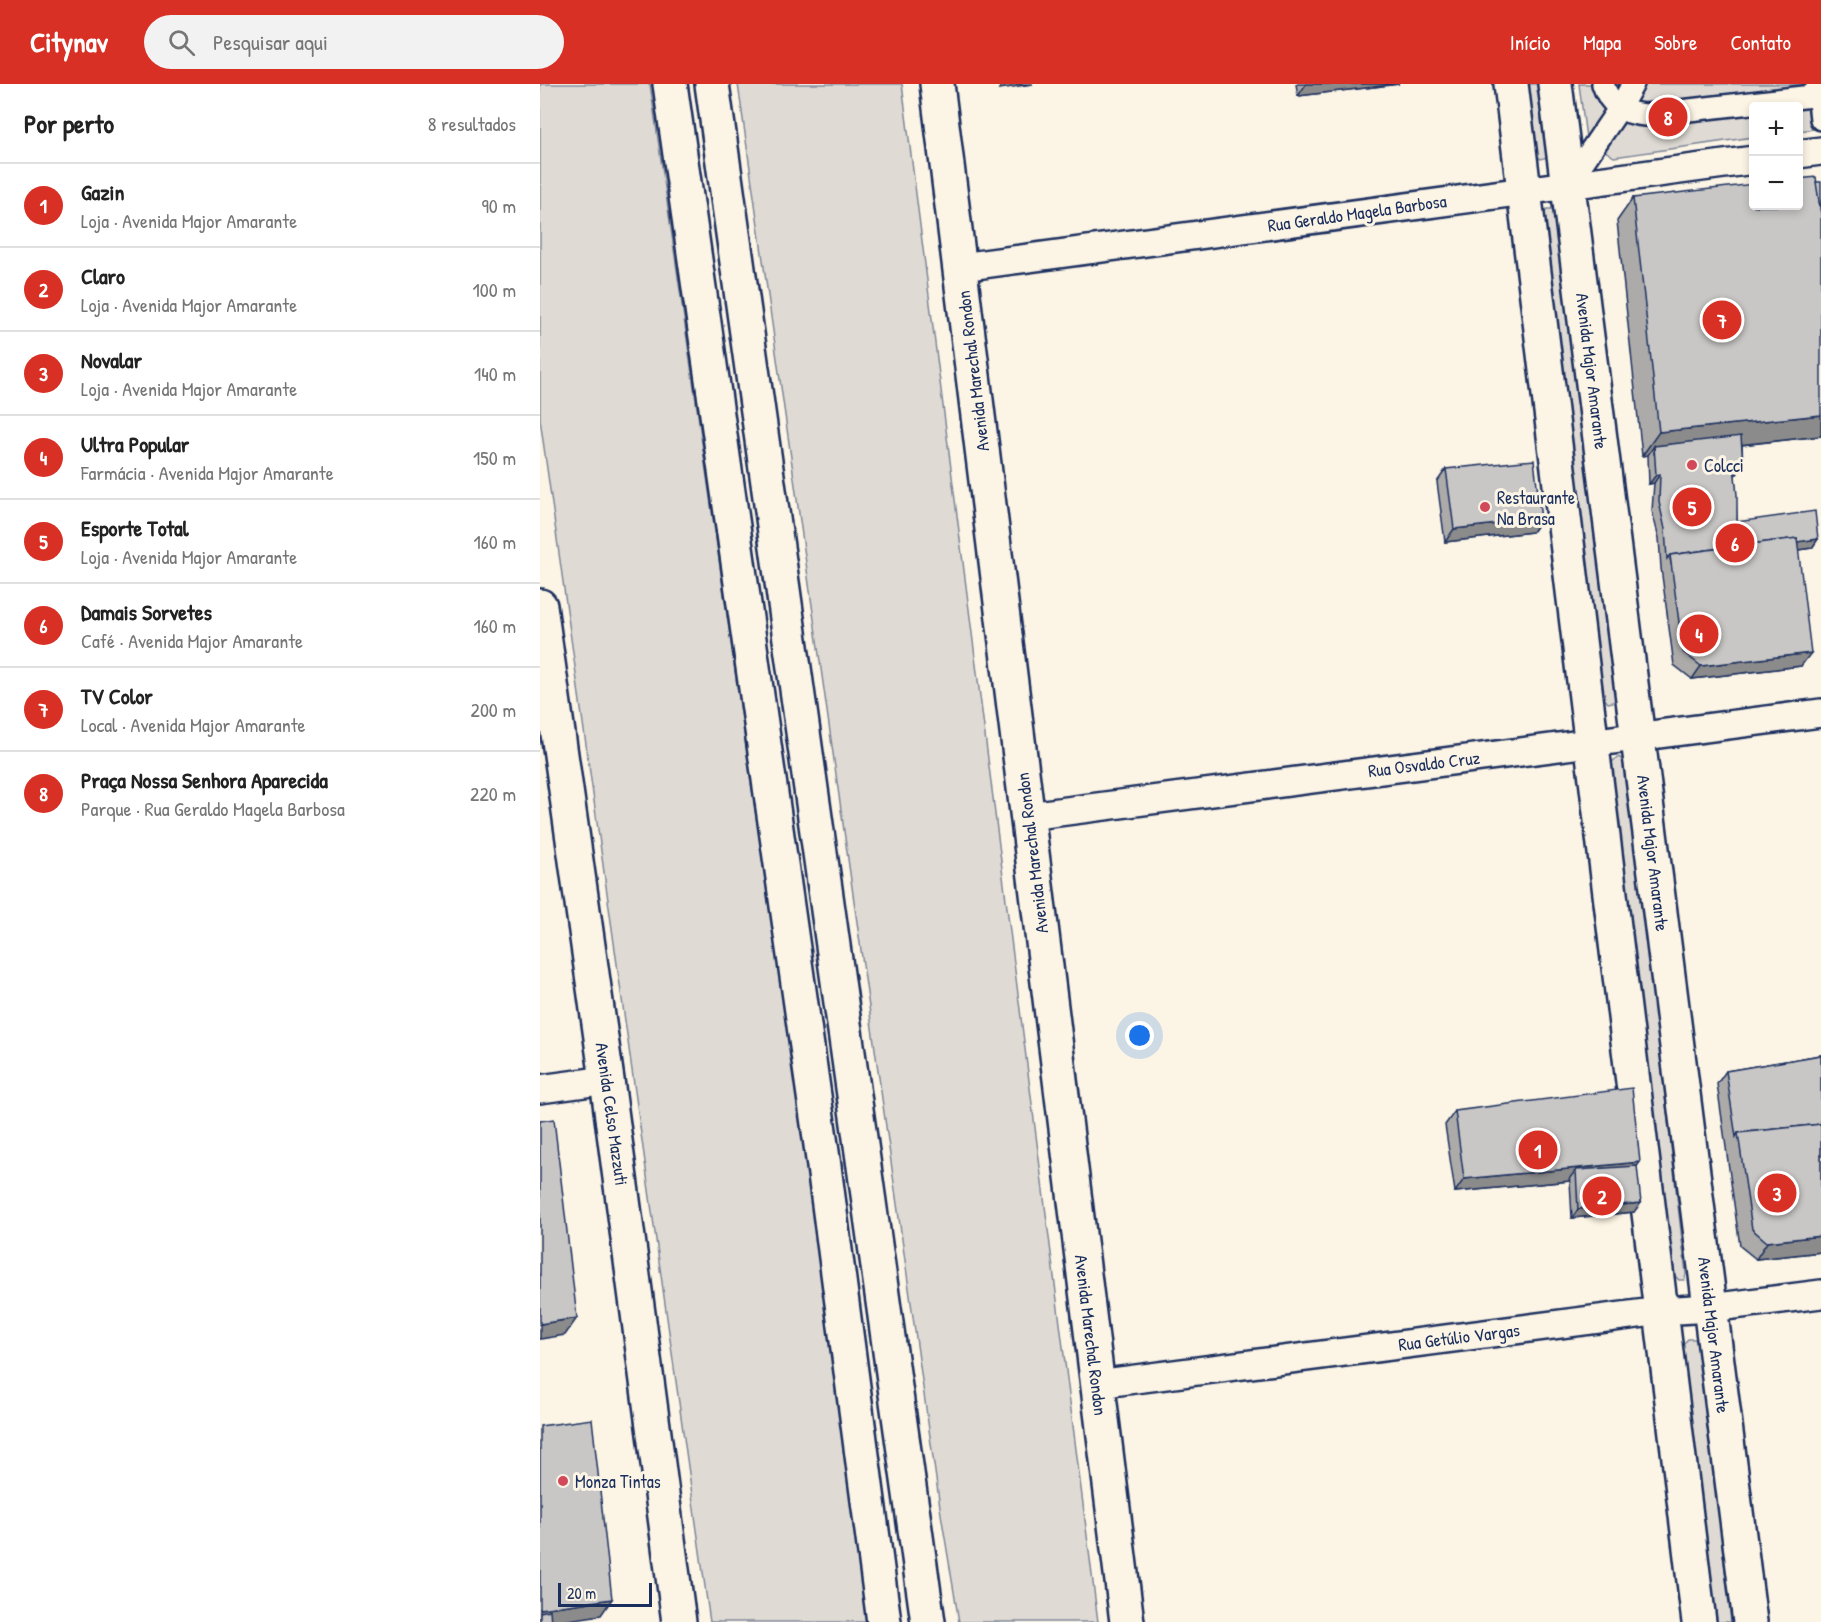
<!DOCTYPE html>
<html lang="pt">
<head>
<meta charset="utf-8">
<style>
	body { margin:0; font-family:"Patrick Hand",sans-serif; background:#f2f2f2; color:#222 }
	.controls { position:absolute; right:18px; top:18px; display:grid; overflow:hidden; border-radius:6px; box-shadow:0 3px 9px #0003 }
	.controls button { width:54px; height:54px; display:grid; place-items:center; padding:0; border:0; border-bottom:2px solid #e0e0e0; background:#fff; color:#222; font:30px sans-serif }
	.scale { position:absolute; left:18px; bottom:15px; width:94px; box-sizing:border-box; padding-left:6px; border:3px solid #1b2f5e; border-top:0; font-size:16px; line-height:21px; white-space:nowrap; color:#1b2f5e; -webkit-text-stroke:4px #fcf5e5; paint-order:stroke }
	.you { position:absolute; left:600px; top:952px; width:21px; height:21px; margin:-15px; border:4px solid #fff; border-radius:50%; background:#1a73e8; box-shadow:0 0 0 9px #1a73e833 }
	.badge { display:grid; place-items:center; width:39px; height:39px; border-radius:50%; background:#d93025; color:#fff; font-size:20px; font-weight:700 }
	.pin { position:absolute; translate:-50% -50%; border:3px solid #fff; box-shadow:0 2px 6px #0006 }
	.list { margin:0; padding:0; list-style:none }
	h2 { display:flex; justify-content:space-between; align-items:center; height:78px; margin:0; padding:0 24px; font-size:26px }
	h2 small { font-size:20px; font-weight:400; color:#767676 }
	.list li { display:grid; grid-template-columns:39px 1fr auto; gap:18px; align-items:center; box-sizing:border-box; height:84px; padding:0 24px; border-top:2px solid #e0e0e0 }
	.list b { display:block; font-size:22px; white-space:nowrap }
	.list p { margin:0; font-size:20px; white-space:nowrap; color:#767676 }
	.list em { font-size:20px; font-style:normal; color:#767676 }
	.icon { flex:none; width:33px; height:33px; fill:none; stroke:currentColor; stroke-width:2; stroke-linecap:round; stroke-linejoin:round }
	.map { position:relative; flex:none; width:1281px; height:1538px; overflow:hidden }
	header { display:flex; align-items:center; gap:36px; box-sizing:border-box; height:84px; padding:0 30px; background:#d93025; color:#fff }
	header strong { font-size:28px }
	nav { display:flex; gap:33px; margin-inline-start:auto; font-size:21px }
	.search { width:420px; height:54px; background:#f2f2f2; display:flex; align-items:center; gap:15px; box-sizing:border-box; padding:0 21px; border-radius:33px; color:#767676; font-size:22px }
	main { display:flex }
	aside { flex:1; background:#fff }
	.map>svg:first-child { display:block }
</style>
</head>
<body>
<header>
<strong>Citynav</strong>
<div class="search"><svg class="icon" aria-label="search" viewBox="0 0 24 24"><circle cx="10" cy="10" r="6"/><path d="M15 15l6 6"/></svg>Pesquisar aqui</div>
<nav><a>Início</a><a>Mapa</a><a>Sobre</a><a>Contato</a></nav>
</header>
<main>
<aside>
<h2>Por perto<small>8 resultados</small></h2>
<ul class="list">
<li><span class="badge">1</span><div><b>Gazin</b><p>Loja · Avenida Major Amarante</p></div><em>90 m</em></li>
<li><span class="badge">2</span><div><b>Claro</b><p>Loja · Avenida Major Amarante</p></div><em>100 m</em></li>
<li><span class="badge">3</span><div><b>Novalar</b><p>Loja · Avenida Major Amarante</p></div><em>140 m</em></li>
<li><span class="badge">4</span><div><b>Ultra Popular</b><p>Farmácia · Avenida Major Amarante</p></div><em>150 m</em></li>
<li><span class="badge">5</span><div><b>Esporte Total</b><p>Loja · Avenida Major Amarante</p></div><em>160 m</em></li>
<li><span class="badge">6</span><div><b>Damais Sorvetes</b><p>Café · Avenida Major Amarante</p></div><em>160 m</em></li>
<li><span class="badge">7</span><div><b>TV Color</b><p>Local · Avenida Major Amarante</p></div><em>200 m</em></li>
<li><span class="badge">8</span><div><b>Praça Nossa Senhora Aparecida</b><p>Parque · Rua Geraldo Magela Barbosa</p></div><em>220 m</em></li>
</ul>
</aside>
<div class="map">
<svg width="1281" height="1538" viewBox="0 0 1281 1538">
	<rect width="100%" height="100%" fill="#fcf5e5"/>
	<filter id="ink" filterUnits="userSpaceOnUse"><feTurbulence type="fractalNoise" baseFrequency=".0167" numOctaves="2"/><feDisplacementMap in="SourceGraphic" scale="12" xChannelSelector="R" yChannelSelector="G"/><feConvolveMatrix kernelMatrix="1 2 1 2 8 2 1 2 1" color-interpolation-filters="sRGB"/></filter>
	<g filter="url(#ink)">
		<!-- green -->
		<g fill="#dfdbd4" stroke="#7d8599" stroke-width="1.5">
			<polygon points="0,0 110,0 333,1538 170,1538 0,335"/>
			<polygon points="198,0 362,0 558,1538 419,1538 401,1430"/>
			<polygon points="988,0 1002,0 1009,63 1008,73 1000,75 996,69"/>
			<polygon points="1039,0 1281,0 1281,44 1259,47 1258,22 1214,22 1213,53 1074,73 1046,54"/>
			<polygon points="1007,125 1013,125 1019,130 1077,613 1073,618 1068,619 1063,613 1058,591 1004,144 1004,131"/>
			<polygon points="1079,673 1084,678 1087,686 1146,1190 1144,1196 1139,1196 1133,1190 1130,1177 1070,683 1073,677"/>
			<polygon points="1148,1255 1155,1255 1160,1265 1191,1538 1177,1538 1144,1276 1143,1260"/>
		</g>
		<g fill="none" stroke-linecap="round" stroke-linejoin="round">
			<defs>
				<g id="pedestrian">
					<path d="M 1063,0 C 1070,22 1083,29 1105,31 L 1281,11"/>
					<polyline points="1277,0 1281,35"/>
					<polyline points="1028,100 1079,25 1093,0"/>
				</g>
				<g id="minor">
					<polyline points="1258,70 1281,67"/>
					<polyline points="421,183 1214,76"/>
					<polyline points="488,732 1281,629"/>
					<polyline points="0,1005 67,996"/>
					<polyline points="557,1300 1121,1227 1170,1224 1281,1210"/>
				</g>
				<g id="tertiary">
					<polyline points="971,0 1159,1538"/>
					<polyline points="1015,0 1210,1538"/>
				</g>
				<g id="secondary">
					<polyline points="397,0 587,1538"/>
					<polyline points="0,522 67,996 139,1538"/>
				</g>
				<g id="trunk">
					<polyline points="130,0 283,1075 344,1538"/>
					<polyline points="172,0 388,1538"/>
				</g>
			</defs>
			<!-- pedestrian casing -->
			<use href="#pedestrian" stroke="#1b2f5e" stroke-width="26"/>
			<!-- minor casing -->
			<use href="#minor" stroke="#1b2f5e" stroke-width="32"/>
			<!-- tertiary casing -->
			<use href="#tertiary" stroke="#1b2f5e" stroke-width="38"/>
			<!-- secondary casing -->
			<use href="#secondary" stroke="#1b2f5e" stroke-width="38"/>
			<!-- trunk casing -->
			<use href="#trunk" stroke="#1b2f5e" stroke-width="38"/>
			<!-- pedestrian -->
			<use href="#pedestrian" stroke="#fcf5e5" stroke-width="21"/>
			<!-- minor -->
			<use href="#minor" stroke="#fcf5e5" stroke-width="27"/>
			<!-- tertiary -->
			<use href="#tertiary" stroke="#fcf5e5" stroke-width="33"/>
			<!-- secondary -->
			<use href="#secondary" stroke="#fcf5e5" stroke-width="33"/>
			<!-- trunk -->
			<use href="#trunk" stroke="#fcf5e5" stroke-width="33"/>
		</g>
		<!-- wall -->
		<g fill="#acabaa" stroke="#1b2f5e" stroke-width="1.5">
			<polygon points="756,0 859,0 758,12"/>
			<polygon points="1093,114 1281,352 1202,361 1203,381 1197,390 1195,390 1197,438 1278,455 1272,464 1258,466 1261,582 1152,595 1134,581 1121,484 1119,454 1112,427 1114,399 1109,400 1108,371 1102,372 1077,137"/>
			<polygon points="906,385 1001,435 992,448 905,458 897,398"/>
			<polygon points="1281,971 1281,1168 1216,1175 1200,1162 1177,1000 1186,987"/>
			<polygon points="915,1027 1097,1082 1094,1128 1032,1134 1030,1097 915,1108 905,1041"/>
		</g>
		<!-- shaded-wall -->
		<g fill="#8c8b8b" stroke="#1b2f5e" stroke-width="1.5">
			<polygon points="462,0 493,0 459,5"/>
			<polygon points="766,0 859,0 758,12"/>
			<polygon points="1281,331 1281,352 1114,370 1114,362 1108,371 1102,372 1119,348"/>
			<polygon points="1203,381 1197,390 1187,391 1194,382"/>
			<polygon points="1120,390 1114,399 1109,400 1116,391"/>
			<polygon points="1001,435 992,448 905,458 914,445"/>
			<polygon points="1278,455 1272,464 1132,483 1130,475"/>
			<polygon points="1271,569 1261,582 1152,595 1161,582"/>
			<polygon points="1100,1078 1091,1091 1036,1086 1029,1095 1030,1097 915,1108 924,1095"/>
			<polygon points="1101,1119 1094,1128 1032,1134 1038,1125"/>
			<polygon points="1281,1152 1281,1168 1216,1175 1227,1158"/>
			<polygon points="37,1234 25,1251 0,1255 0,1240"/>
			<polygon points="72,1515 61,1531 15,1538 0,1538 0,1525"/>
		</g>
		<!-- building -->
		<g fill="#c8c7c6" stroke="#1b2f5e" stroke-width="1.5">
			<polygon points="1276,93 1281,130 1281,331 1119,348 1093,114 1214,100 1214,122 1258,122 1258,95"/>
			<polygon points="1276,98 1281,98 1281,130"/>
			<polygon points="1201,352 1203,381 1194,382 1197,411 1197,438 1275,427 1278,455 1257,458 1257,454 1130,471 1127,475 1125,445 1119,418 1120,390 1116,391 1114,362"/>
			<polygon points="994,376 1001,435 914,445 906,385"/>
			<polygon points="1257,454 1271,569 1161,582 1143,568 1130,471"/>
			<polygon points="1281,971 1281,1040 1198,1049 1196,1053 1186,987"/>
			<polygon points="1092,1004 1100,1078 924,1095 915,1027"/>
			<polygon points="14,1035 37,1234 0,1240 0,1037"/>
			<polygon points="1281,1040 1281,1152 1227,1158 1212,1145 1198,1049"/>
			<polygon points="1097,1082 1101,1119 1038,1125 1036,1086"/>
			<polygon points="52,1335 72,1515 0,1525 0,1342"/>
			<polygon points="10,1526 11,1538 0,1538 0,1528"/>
		</g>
	</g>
	<!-- markers -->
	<g fill="#d1495b" stroke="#fcf5e5" stroke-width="2">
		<circle cx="1152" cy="381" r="6"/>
		<circle cx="945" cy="423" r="6"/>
		<circle cx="23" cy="1397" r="6"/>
	</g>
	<g text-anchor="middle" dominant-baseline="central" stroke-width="6" stroke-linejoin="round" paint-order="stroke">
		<!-- street labels -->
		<g font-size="18" fill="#1b2f5e" stroke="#fcf5e5">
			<text transform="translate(817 129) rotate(-8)">Rua Geraldo Magela Barbosa</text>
			<text transform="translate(433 287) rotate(-97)">Avenida Marechal Rondon</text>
			<text transform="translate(1052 287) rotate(83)">Avenida Major Amarante</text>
			<text transform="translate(884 680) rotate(-7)">Rua Osvaldo Cruz</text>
			<text transform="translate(492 769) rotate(-97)">Avenida Marechal Rondon</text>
			<text transform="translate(1113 769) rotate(83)">Avenida Major Amarante</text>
			<text transform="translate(72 1030) rotate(82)">Avenida Celso Mazzuti</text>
			<text transform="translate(551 1251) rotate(83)">Avenida Marechal Rondon</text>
			<text transform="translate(1174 1251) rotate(83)">Avenida Major Amarante</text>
			<text transform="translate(919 1253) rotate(-7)">Rua Getúlio Vargas</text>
		</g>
		<!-- poi labels -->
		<g font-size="18" fill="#1b2f5e" stroke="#fcf5e5" text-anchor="start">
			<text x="1164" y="381">Colcci</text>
			<text x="957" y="413">Restaurante<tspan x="957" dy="21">Na Brasa</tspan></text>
			<text x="35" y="1397">Monza Tintas</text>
		</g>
	</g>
</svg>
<div class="controls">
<button>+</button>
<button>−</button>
</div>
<div class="scale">20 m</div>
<div class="you"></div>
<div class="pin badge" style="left:998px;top:1066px">1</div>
<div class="pin badge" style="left:1062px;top:1112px">2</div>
<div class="pin badge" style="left:1237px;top:1109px">3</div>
<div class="pin badge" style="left:1159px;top:550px">4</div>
<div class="pin badge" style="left:1152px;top:423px">5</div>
<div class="pin badge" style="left:1195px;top:459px">6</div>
<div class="pin badge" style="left:1182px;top:236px">7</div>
<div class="pin badge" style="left:1128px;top:33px">8</div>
</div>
</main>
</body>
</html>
